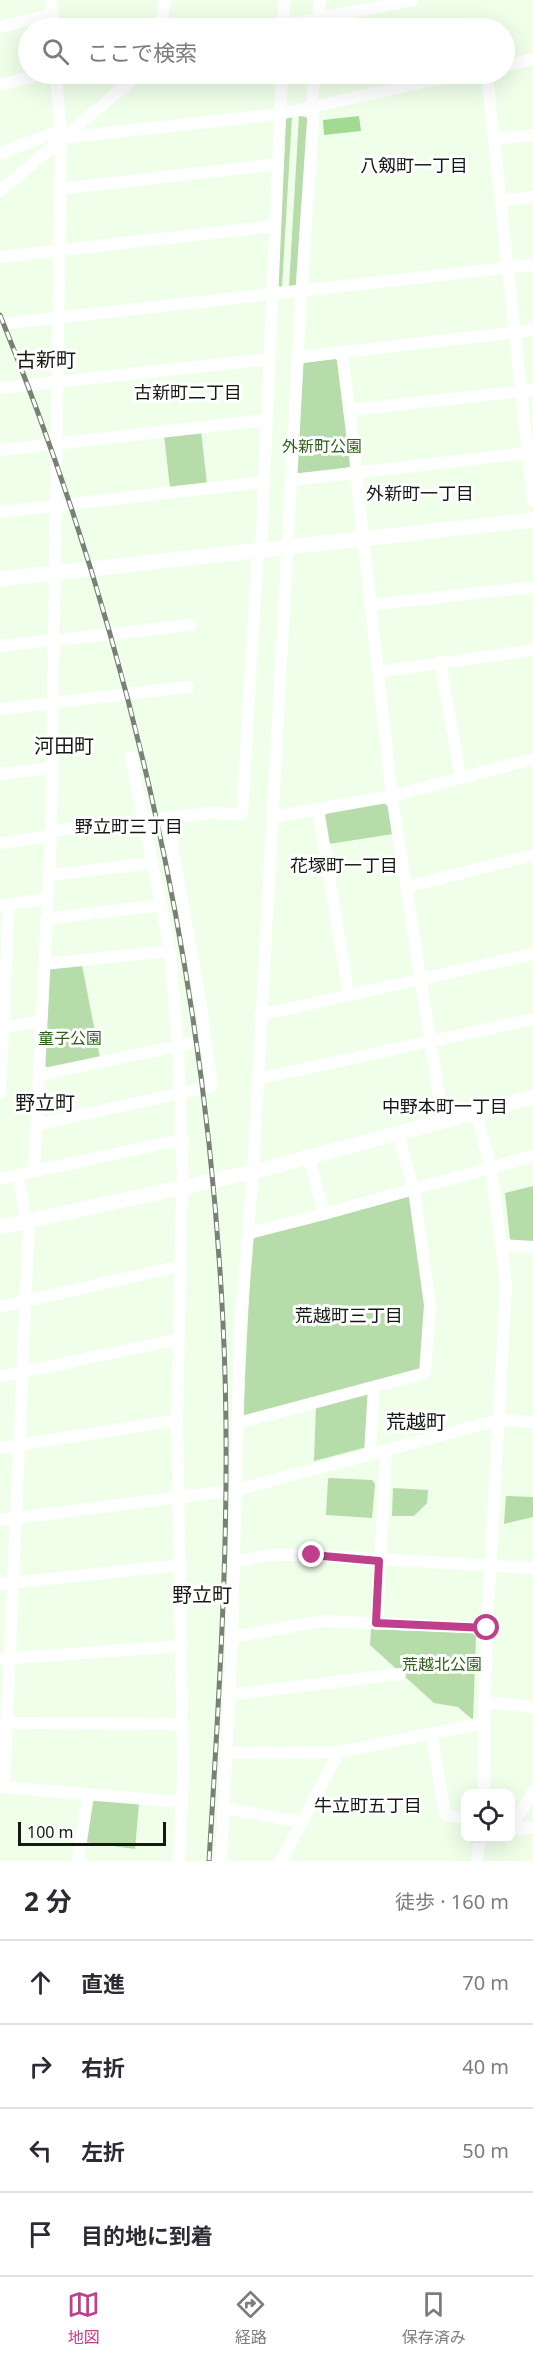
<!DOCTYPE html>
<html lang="ja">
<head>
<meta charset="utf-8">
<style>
	body { margin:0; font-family:"Noto Sans","Noto Sans JP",sans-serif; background:#f7f7f7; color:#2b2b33 }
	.controls { position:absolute; right:18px; bottom:18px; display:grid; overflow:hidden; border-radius:12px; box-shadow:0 6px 24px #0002 }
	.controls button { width:54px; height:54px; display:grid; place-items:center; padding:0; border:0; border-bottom:2px solid #e1e1e2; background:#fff; color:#2b2b33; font:30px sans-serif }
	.scale { position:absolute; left:18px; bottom:15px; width:148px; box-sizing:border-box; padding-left:6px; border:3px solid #141a13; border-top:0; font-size:16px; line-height:21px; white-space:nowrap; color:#141a13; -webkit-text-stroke:4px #fff; paint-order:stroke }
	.stop { position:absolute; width:18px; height:18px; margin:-14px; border:4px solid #bf3f8a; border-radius:50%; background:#fff }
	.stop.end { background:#bf3f8a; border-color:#fff; box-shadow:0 2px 6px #0008 }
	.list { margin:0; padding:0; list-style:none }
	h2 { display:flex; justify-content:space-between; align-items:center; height:78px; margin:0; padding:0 24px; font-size:26px }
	h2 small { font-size:20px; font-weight:400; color:#7c7c81 }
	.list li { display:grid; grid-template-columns:39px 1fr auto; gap:18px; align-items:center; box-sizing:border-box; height:84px; padding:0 24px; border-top:2px solid #e1e1e2 }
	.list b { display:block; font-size:22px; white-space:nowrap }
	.list em { font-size:20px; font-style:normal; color:#7c7c81 }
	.icon { flex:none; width:33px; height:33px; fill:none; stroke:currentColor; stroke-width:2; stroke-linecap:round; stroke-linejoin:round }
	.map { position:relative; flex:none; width:533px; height:1861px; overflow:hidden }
	.search { position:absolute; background:#fff; box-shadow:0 6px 24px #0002; left:18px; right:18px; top:18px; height:66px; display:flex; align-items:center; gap:15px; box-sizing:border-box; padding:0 21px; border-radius:33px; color:#7c7c81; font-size:22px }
	.sheet { height:414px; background:#fff }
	nav { display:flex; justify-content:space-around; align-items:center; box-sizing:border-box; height:84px; border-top:2px solid #e1e1e2; background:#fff; font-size:16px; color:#7c7c81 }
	nav a { display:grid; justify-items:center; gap:3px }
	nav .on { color:#bf3f8a }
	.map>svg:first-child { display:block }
</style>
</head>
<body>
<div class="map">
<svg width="533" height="1861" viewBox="0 0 533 1861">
	<rect width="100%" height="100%" fill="#efffea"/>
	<!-- green -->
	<g fill="#b6dcaa">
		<polygon points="299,116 306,117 310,126 299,284 289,287"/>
		<polygon points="292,117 282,287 275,285 282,119"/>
		<polygon points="335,359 337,360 351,467 301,475 297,473 303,363"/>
		<polygon points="201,431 207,484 170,488 164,435"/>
		<polygon points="383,803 388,806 393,834 329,844 324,817 327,813"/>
		<polygon points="82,965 100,1058 48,1069 44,1064 48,973 51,967"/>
		<polygon points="533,1186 533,1244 514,1242 510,1239 505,1193"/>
		<polygon points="411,1196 426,1304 422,1368 243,1417 252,1238"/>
		<polygon points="366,1393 371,1398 367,1447 314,1461 316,1406"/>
		<polygon points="330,1478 372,1480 375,1484 372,1518 326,1515 328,1479"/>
		<polygon points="393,1488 428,1490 427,1503 414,1516 392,1516"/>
		<polygon points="506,1496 533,1497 533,1517 504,1524"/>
		<polygon points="371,1629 473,1633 476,1637 473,1720 458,1707 434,1703 370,1645"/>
		<polygon points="92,1799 139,1803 135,1849 84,1842"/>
	</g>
	<!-- water -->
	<polygon fill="#a3da92" points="359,116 361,131 324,135 323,120"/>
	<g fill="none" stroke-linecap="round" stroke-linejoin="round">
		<!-- minor -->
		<g stroke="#fff" stroke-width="12">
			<polyline points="51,0 53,28"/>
			<polyline points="283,26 284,0"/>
			<polyline points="0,27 52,14"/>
			<polyline points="161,28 165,0"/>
			<polyline points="270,28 413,0"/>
			<polyline points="317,28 320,0"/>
			<polyline points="504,66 533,59"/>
			<polyline points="487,74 533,501"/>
			<polyline points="0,85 42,74"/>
			<polyline points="312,108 314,74"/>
			<polyline points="494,139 533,135"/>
			<polyline points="0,153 52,134 61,138 280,114 461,74"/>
			<polyline points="60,189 278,164"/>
			<polyline points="0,191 139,74"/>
			<polyline points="500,201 533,197"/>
			<polyline points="0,257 275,226"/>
			<polyline points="0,324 533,265"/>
			<polyline points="342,352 357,473"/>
			<polyline points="300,357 533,330"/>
			<polyline points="0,388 269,359"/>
			<polyline points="349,410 533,390"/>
			<polyline points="0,450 266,420"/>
			<polyline points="356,473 392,796 443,1122"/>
			<polyline points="292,480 527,453"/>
			<polyline points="0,512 264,482"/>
			<polyline points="261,550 282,74"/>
			<polyline points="370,605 533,587"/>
			<polyline points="0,646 191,625"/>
			<polyline points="440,662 461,778"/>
			<polyline points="378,672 533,650"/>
			<polyline points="0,709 188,687"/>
			<polyline points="131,757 170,951 178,1046 183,1186"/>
			<polyline points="0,774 52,768"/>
			<polyline points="318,809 349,995"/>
			<polyline points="273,817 392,796 533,759"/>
			<polyline points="51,831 209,813 242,814 258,550"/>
			<polyline points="0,843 51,836"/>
			<polyline points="49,875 153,863"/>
			<polyline points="407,887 533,855"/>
			<polyline points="0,905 48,899"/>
			<polyline points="46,919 161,905"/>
			<polyline points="44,964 170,951"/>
			<polyline points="260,1015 533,954"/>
			<polyline points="0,1028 41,1021"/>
			<polyline points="39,1075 206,1040"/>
			<polyline points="257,1079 533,1019"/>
			<polyline points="0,1092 9,904"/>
			<polyline points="476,1113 491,1168 506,1286 487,1628 484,1723 484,1794"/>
			<polyline points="36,1125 212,1086 199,992 167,818"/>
			<polyline points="309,1158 324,1214 533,1156"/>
			<polyline points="34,1171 51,836 61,138 56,74"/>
			<polyline points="17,1175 27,1221"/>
			<polyline points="0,1179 183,1139"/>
			<polyline points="249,1233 324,1214"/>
			<polyline points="501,1245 533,1247"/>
			<polyline points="0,1307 180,1266"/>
			<polyline points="0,1377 179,1339"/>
			<polyline points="238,1423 425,1373 430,1305 414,1190 398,1134"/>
			<polyline points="0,1448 177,1420"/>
			<polyline points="370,1454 374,1387"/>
			<polyline points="0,1520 236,1490 499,1420 533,1422"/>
			<polyline points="234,1562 270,1555 312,1555 533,1568"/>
			<polyline points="0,1584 181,1565"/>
			<polyline points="377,1624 386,1450"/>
			<polyline points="232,1637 323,1621 487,1628"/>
			<polyline points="0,1659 182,1646"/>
			<polyline points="229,1695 400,1674"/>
			<polyline points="484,1702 533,1707"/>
			<polyline points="1,1723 183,1724"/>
			<polyline points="432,1735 445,1815 466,1818"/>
			<polyline points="226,1753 339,1752 484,1723"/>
			<polyline points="0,1787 182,1802"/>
			<polyline points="4,1788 29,1220"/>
			<polyline points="223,1808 302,1822"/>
			<polyline points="510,1829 533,1792"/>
			<polyline points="510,1830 533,1827"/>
			<polyline points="78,1861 88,1795"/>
			<polyline points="179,1861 183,1773 177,1420 182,1187"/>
			<polyline points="221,1861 232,1637 240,1332 253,1172 302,282 314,107"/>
			<polyline points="281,1861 339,1752"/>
			<polyline points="477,1861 480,1838"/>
		</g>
		<!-- tertiary -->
		<g stroke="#fff" stroke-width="15">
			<polyline points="0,579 533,520"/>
			<polyline points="0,1227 253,1172 533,1097"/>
		</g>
		<defs>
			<path id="rail" d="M 0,315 C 131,636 206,976 223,1323 C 232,1502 220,1682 209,1861"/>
		</defs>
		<!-- rail casing -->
		<use href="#rail" stroke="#778174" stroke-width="5"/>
		<!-- rail -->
		<use href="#rail" stroke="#fff" stroke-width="3" stroke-dasharray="9" stroke-linecap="butt"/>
	</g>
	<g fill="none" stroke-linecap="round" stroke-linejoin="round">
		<!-- route -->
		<polyline stroke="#bf3f8a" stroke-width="8" points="312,1555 379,1561 376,1623 487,1628"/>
	</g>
	<g text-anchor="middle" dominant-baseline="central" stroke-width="6" stroke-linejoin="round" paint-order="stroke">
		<!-- park labels -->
		<g font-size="16" fill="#2d5f19" stroke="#fff">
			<text x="322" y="446">外新町公園</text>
			<text x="70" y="1038">童子公園</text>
			<text x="442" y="1664">荒越北公園</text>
		</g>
		<!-- neighbourhood labels -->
		<g font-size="18" fill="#141a13" stroke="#fff">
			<text x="414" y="165">八剱町一丁目</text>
			<text x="188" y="392">古新町二丁目</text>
			<text x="420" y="493">外新町一丁目</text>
			<text x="129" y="826">野立町三丁目</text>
			<text x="344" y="865">花塚町一丁目</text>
			<text x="445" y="1106">中野本町一丁目</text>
			<text x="349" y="1315">荒越町三丁目</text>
			<text x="368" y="1805">牛立町五丁目</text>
		</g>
		<!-- quarter labels -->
		<g font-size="20" fill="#141a13" stroke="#fff">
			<text x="46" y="359">古新町</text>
			<text x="64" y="745">河田町</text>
			<text x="45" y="1102">野立町</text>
			<text x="416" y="1421">荒越町</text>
			<text x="202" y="1594">野立町</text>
		</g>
	</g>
</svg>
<div class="controls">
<button><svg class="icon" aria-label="locate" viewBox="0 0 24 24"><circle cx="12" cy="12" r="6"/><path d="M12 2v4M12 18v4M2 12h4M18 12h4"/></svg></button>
</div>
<div class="scale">100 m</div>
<div class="stop" style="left:487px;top:1628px"></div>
<div class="stop end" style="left:312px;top:1555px"></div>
<div class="search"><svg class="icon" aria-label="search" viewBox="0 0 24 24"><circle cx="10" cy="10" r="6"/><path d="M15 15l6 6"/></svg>ここで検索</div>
</div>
<section class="sheet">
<h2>2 分<small>徒歩 · 160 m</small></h2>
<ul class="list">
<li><svg class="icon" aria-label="ahead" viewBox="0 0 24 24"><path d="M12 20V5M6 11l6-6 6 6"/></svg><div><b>直進</b></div><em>70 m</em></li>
<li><svg class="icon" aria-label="right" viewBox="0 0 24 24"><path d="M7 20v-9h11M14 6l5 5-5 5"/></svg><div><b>右折</b></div><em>40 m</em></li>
<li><svg class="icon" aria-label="left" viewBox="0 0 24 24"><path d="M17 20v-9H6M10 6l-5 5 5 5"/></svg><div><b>左折</b></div><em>50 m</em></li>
<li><svg class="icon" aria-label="arrive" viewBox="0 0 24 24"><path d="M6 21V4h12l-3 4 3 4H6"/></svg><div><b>目的地に到着</b></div></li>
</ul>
</section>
<nav>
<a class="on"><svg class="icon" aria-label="map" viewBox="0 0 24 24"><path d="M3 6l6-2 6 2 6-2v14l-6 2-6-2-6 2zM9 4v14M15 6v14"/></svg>地図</a>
<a><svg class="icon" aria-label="directions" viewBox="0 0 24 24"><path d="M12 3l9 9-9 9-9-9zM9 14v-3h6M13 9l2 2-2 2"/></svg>経路</a>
<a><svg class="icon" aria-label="saved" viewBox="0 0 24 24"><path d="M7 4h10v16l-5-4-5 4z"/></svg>保存済み</a>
</nav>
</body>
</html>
